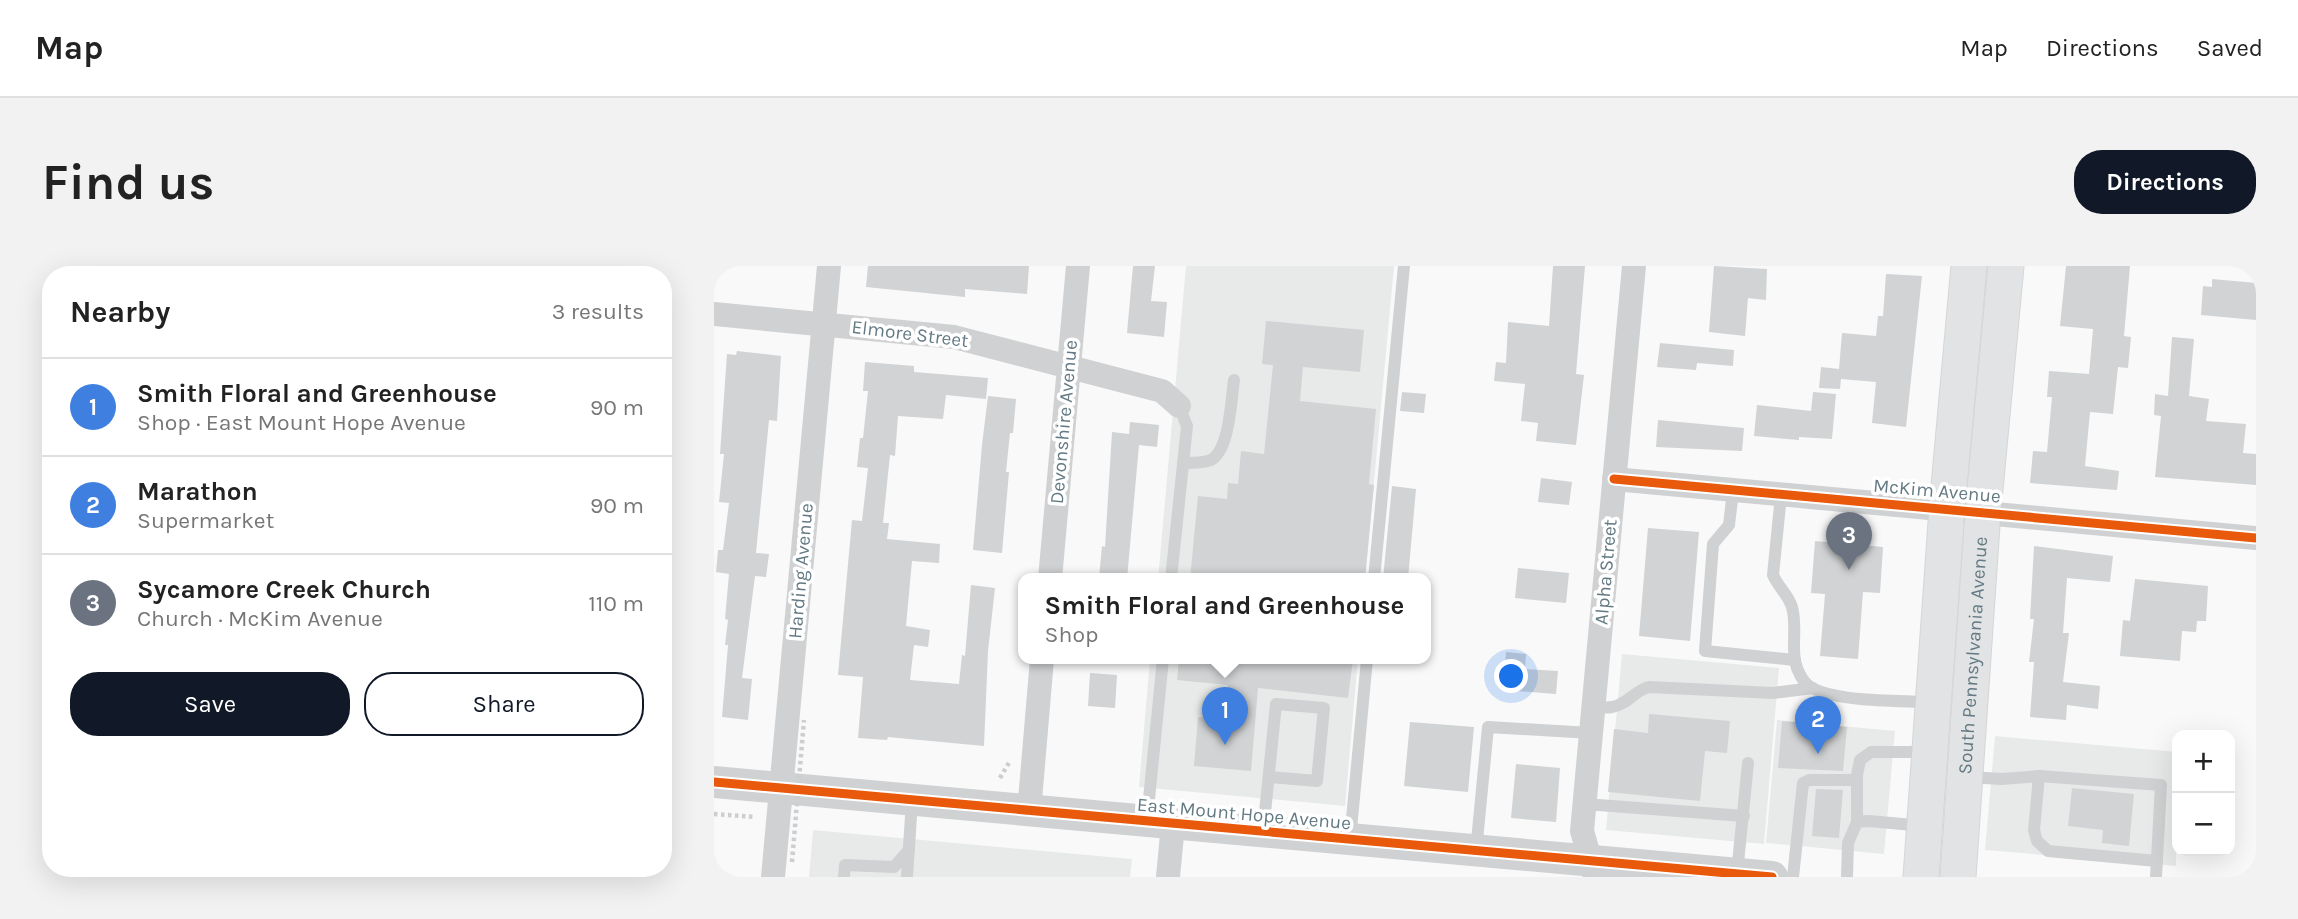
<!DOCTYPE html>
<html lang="en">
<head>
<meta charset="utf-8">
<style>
	body { margin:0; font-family:Karla,sans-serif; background:#f2f2f2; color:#222 }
	.controls { position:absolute; right:21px; bottom:21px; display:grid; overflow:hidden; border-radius:14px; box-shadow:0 7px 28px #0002 }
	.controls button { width:63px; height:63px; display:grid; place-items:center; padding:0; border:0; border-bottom:2px solid #e0e0e0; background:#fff; color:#222; font:35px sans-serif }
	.you { position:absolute; left:798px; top:411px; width:24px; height:24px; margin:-18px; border:5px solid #fff; border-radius:50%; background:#1a73e8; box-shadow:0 0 0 10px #1a73e833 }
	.badge { display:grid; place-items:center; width:46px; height:46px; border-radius:50%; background:#111827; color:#fff; font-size:23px; font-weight:700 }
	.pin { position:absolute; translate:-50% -58px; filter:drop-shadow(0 2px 4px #0008) }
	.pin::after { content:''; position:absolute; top:37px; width:24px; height:21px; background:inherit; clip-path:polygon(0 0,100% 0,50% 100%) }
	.popup { position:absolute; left:304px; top:307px; width:413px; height:91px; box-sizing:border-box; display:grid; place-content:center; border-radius:14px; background:#fff; filter:drop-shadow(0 2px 5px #0005); font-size:23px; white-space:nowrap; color:#767676 }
	.popup b { font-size:26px; color:#222 }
	.popup::after { content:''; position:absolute; left:50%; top:100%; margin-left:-14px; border:14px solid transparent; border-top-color:#fff }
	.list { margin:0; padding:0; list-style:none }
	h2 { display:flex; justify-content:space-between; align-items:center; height:91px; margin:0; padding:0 28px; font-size:30px }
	h2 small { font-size:23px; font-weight:400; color:#767676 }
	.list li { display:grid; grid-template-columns:46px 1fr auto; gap:21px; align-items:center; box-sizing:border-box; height:98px; padding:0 28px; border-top:2px solid #e0e0e0 }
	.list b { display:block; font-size:26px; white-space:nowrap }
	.list p { margin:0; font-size:23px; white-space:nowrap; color:#767676 }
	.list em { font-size:23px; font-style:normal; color:#767676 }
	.actions { display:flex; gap:14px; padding:21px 28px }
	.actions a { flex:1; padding:16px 0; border:2px solid #111827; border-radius:28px; text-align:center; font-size:24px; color:#111827 }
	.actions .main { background:#111827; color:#fff }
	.map { position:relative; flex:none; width:1542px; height:611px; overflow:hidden; border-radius:28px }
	header { display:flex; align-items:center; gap:42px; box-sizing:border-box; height:98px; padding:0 35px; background:#fff; border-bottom:2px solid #e0e0e0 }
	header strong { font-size:33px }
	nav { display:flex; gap:38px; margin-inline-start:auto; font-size:24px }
	.intro { display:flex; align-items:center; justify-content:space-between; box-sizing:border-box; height:168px; padding:0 42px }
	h1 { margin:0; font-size:49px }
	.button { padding:18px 32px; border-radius:28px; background:#111827; color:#fff; font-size:24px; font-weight:700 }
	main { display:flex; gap:42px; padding:0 42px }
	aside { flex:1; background:#fff; border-radius:28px; box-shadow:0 7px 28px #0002 }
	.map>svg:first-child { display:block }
</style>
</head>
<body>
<header>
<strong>Map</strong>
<nav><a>Map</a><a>Directions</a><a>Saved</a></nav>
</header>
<div class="intro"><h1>Find us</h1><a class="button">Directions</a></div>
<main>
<aside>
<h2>Nearby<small>3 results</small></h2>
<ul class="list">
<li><span class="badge" style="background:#3f7fe0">1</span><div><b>Smith Floral and Greenhouse</b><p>Shop · East Mount Hope Avenue</p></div><em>90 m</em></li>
<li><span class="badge" style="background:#3f7fe0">2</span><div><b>Marathon</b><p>Supermarket</p></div><em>90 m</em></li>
<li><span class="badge" style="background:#6b7280">3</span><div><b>Sycamore Creek Church</b><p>Church · McKim Avenue</p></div><em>110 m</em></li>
</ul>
<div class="actions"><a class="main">Save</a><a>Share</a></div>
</aside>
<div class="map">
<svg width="1542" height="611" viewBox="0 0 1542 611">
	<rect width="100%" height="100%" fill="#f9f9f9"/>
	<!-- built -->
	<g fill="#e8eaea">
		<polygon points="472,0 680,0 651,313 444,313"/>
		<polygon points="908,388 1065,402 1050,578 892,564"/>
		<polygon points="436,393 644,393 631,540 425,521"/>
		<polygon points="1063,454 1181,465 1170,588 1052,577"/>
		<polygon points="1281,470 1463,486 1462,600 1271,584"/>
		<polygon points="99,564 418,593 416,611 95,611"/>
	</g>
	<!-- building -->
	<g fill="#d1d3d4">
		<polygon points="154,0 315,0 313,28 251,23 251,31 152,21"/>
		<polygon points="419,0 441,0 437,35 453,36 450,71 413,67"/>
		<polygon points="839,0 871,0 862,108 870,109 862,179 822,175 824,157 807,155 811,118 780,115 782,96 792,97 794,56 835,60"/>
		<polygon points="1000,0 1053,3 1052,34 1034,32 1031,70 995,66"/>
		<polygon points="1352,0 1416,0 1410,70 1417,71 1414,102 1404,101 1399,148 1376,146 1371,200 1405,205 1403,224 1316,217 1319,185 1333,186 1338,131 1333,131 1335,105 1375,108 1379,63 1346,60"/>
		<polygon points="1172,8 1208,10 1192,161 1158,157 1162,116 1127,113 1126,123 1105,122 1107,101 1125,103 1128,67 1162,70 1164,50 1169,50"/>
		<polygon points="1498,13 1542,17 1542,54 1487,49 1489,20 1498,21"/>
		<polygon points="552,55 650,64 646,106 589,101 586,135 662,143 655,218 660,219 651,313 476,313 484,230 513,233 514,217 524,218 527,185 550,188 559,99 548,98"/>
		<polygon points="1458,71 1480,73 1475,130 1495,133 1492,155 1532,158 1529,187 1542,188 1542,219 1441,211 1447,150 1440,149 1441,128 1454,130"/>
		<polygon points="946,77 1020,84 1019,100 983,97 982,104 943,101"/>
		<polygon points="23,85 67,90 63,155 55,154 42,287 55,288 52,311 41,310 28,412 38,413 34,454 8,451 14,379 11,379 14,354 11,353 15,308 2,306 4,284 9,284 15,237 5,236 10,188 6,188 13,88 22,89"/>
		<polygon points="151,96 200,100 200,106 274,112 272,133 232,129 229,153 184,150 181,190 176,189 169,257 175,257 173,273 226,278 225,297 198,295 192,360 216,364 214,381 200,379 196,414 245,418 248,389 251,390 257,319 281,322 274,385 270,480 174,471 173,474 144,472 149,411 124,409 138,254 148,255 154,202 143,201 146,172 149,172 154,125 149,125"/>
		<polygon points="688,126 712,128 710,147 686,145"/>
		<polygon points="1099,126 1122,128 1118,173 1085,171 1085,174 1040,170 1043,139 1097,145"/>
		<polygon points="274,130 302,133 299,167 296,167 292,206 295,206 288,287 259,284 268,179"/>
		<polygon points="944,154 1030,162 1028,185 942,181"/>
		<polygon points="416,156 445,159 443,181 425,179 413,313 385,312 388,280 391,281 398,166 415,168"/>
		<polygon points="827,212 858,216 855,239 824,236"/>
		<polygon points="678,220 702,223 694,313 669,313"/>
		<polygon points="934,262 985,266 976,375 925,370"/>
		<polygon points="1101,275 1169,281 1166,327 1149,326 1144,393 1106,390 1111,328 1097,327"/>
		<polygon points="1320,280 1399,290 1396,316 1353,312 1349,367 1355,367 1349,416 1386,420 1384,443 1353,439 1352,454 1316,451 1320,396 1315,396 1320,353 1316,353"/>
		<polygon points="804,302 855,307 852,337 801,332"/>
		<polygon points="1421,313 1494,320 1492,355 1483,355 1482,366 1468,365 1466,395 1406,390 1409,354 1416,355"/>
		<polygon points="792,386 812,388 811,403 844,405 842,428 789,424"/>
		<polygon points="465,393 639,393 634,432 544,422 537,505 480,500 484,451 511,453 514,419 463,414"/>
		<polygon points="376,407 403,409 401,442 374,440"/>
		<polygon points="935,448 1016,455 1013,487 991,485 986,535 894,526 900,463 934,467"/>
		<polygon points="1068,455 1133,461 1129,505 1064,502"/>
		<polygon points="696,456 760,461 754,526 690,520"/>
		<polygon points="802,498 846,502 842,556 797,552"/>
		<polygon points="1358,522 1420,528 1415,580 1388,577 1389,564 1354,560"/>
		<polygon points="1102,523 1129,524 1125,572 1098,570"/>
	</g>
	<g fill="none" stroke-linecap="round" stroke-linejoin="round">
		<defs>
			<g id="secondary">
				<polyline points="1207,611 1233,242 1255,0"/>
				<path id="s1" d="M 1244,611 L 1269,245 L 1292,0"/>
			</g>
		</defs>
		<!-- secondary casing -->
		<use href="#secondary" stroke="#d5d6d7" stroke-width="37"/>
		<!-- path -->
		<g stroke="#cdcecf" stroke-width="4.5" stroke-dasharray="3.5 3.5" stroke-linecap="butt">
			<polyline points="307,382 310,351"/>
			<polyline points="286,512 296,495"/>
			<polyline points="0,548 41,551"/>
		</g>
		<!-- service -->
		<g stroke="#cfd1d2" stroke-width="12">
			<path d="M 469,197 C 477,197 490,197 497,194 C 516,183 517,134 520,114"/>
			<polyline points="1019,225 1015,259 999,278 991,385 1081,394"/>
			<path d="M 1067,229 L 1059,309 C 1064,321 1074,328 1078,341 C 1083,359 1078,377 1081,395 C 1083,405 1089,417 1098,422 C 1126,436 1185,435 1217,436"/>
			<polyline points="457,313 473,160 465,140"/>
			<polyline points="660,313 690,0"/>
			<path d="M 880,441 C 885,441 893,442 898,441 C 913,439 921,424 935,421 L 1059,427 L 1099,422"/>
			<polyline points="1325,510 1320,564 1323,575 1334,585 1443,595"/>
			<polyline points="1253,511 1288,513 1325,510 1447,519 1442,611"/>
			<polyline points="871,538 1030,550"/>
			<polyline points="433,553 449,393"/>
			<polyline points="1143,556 1143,509 1146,494 1157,486 1215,486"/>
			<polyline points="549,566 562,438 610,442 603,515 555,511"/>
			<polyline points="636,574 653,393"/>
			<polyline points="762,585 774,461 877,467"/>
			<polyline points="1023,607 1034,497"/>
			<polyline points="130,611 131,599 180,601 195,584"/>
			<polyline points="193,611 198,535"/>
			<polyline points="1079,611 1089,517 1095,514 1143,514"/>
			<polyline points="1133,611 1134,577 1143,556 1155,555 1210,560"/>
		</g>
		<!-- minor -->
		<g stroke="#cfd1d2" stroke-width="24">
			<polyline points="0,48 240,71 448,125 465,140"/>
			<polyline points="900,213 1542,272"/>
			<polyline points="336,313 364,0"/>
			<polyline points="315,546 328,393"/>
			<polyline points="59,611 115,0"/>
			<polyline points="454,611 459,558"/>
			<polyline points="881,611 868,565 920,0"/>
		</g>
		<!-- tertiary -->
		<polyline stroke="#cfd1d2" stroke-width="32" points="0,516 1058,611"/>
		<!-- secondary -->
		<use href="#secondary" stroke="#e2e3e4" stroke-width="35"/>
		<!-- path-bridge -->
		<polyline stroke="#cdcecf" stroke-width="4.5" stroke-dasharray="3.5 3.5" stroke-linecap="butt" points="78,596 90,454"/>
		<defs>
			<g id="cycleway">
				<polyline points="900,213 1542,272"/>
				<polyline points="0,516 1058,611"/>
			</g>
		</defs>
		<!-- cycleway casing -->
		<use href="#cycleway" stroke="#fff" stroke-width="13"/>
		<!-- cycleway -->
		<use href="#cycleway" stroke="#e8590c" stroke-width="9"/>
	</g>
	<g text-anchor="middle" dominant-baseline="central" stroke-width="7" stroke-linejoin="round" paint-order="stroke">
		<!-- street labels -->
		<g font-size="19" fill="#637a84" stroke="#fff">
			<text transform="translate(196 68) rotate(7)">Elmore Street</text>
			<text transform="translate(350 156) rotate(-85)">Devonshire Avenue</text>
			<text transform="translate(1223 225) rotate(5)">McKim Avenue</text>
			<text transform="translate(87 305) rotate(-85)">Harding Avenue</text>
			<text transform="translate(892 306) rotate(-85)">Alpha Street</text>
			<text stroke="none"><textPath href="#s1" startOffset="222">South Pennsylvania Avenue</textPath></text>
			<text transform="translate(530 548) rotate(5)">East Mount Hope Avenue</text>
		</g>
	</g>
</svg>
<div class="controls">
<button>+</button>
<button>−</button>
</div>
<div class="you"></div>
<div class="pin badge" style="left:511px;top:479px;background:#3f7fe0">1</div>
<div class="popup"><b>Smith Floral and Greenhouse</b>Shop</div>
<div class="pin badge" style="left:1104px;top:488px;background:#3f7fe0">2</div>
<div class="pin badge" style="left:1135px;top:304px;background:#6b7280">3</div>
</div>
</main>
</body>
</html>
